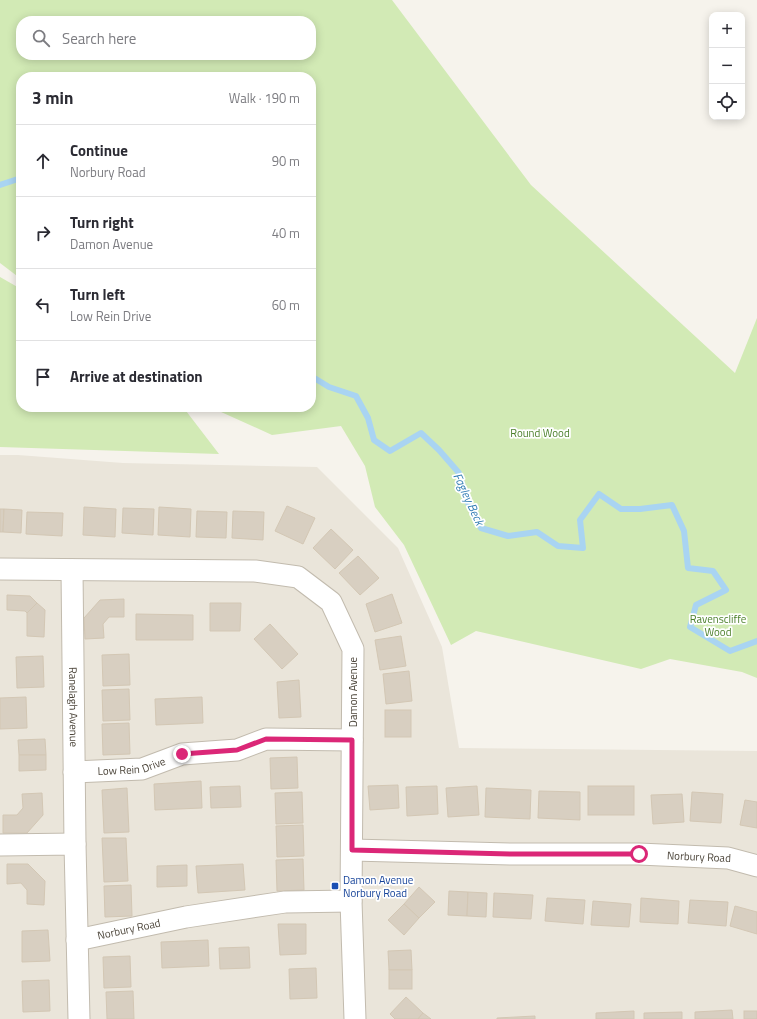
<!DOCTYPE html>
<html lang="en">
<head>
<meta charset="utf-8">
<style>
	body { margin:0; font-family:"Titillium Web",sans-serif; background:#f7f7f7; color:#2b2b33 }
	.controls { position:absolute; right:12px; top:12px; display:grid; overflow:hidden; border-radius:8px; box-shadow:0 2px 10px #0003 }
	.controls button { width:36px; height:36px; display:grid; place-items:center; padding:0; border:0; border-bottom:1px solid #e1e1e2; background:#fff; color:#2b2b33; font:20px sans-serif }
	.stop { position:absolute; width:12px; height:12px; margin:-9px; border:3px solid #db2777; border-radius:50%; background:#fff }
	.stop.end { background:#db2777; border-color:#fff; box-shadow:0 1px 4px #0008 }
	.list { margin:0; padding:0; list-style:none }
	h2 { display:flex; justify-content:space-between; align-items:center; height:52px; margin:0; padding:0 16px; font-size:17px }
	h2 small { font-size:13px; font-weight:400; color:#7c7c81 }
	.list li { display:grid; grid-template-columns:26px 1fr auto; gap:12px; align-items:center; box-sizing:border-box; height:72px; padding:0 16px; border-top:1px solid #e1e1e2 }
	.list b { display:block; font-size:15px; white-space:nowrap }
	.list p { margin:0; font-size:13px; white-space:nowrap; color:#7c7c81 }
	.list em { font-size:13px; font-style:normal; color:#7c7c81 }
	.icon { flex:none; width:22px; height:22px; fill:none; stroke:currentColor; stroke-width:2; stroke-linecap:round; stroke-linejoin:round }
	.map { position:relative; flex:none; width:757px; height:1019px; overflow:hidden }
	.search { position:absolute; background:#fff; box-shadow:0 2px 10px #0003; left:16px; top:16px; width:300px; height:44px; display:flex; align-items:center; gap:10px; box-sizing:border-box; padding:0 14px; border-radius:16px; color:#7c7c81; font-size:15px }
	.panel { position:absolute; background:#fff; box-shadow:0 2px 10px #0003; left:16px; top:72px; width:300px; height:340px; border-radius:16px }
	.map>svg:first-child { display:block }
</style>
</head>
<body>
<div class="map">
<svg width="757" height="1019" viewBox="0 0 757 1019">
	<rect width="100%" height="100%" fill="#f6f3ec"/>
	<!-- residential -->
	<polygon fill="#eae5da" points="0,455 18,455 123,463 317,467 398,548 442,647 459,748 757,751 757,1019 0,1019"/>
	<!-- green -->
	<g fill="#d2eab5" fill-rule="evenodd">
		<path d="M 0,0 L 392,0 L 531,185 L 735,373 L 757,318 L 757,678 L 742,672 L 670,659 L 641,669 L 476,631 L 451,645 L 404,545 L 375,507 L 365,466 L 341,426 L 272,435 L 210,407 L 311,407 L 311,77 L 21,77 L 21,279 L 0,263 ZM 21,21 L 311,21 L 311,55 L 21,55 Z"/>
		<polygon points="0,277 21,289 21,407 183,407 219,454 0,447"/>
	</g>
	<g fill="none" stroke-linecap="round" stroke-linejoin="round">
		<!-- stream -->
		<g stroke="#a9d4f2" stroke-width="6">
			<polyline points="0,185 21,178"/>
			<polyline points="311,376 329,387 356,396 368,418 374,440 390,451 421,433 439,450 459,473 468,503 481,528 508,536 537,532 558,546 583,548 580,520 599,494 621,509 640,509 672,505 684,531 688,568 713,571 726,590 696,605 690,627 730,651 757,641"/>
		</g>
	</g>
	<!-- building -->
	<g fill="#d8cfc1" stroke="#d3c7b4">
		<polygon points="287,506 315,518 303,544 275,531"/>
		<polygon points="84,507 116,509 115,537 83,535"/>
		<polygon points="159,507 191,509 190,537 158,535"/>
		<polygon points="123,508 154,509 153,535 122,533"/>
		<polygon points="0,509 4,509 3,532 0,532"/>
		<polygon points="4,509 22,510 21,533 3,532"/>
		<polygon points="197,511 227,512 226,538 196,537"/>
		<polygon points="233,511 264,512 263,540 232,538"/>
		<polygon points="27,512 63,513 62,536 26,534"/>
		<polygon points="331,529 353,550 335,569 313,548"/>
		<polygon points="358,556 379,578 360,595 339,573"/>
		<polygon points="392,594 402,623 375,632 366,604"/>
		<polygon points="7,595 30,596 37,603 27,613 25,611 7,610"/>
		<polygon points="124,599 124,617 109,617 103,624 104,638 85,639 84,618 100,600"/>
		<polygon points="37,603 45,610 44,637 27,636 27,613"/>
		<polygon points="210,603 241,603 240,631 210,631"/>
		<polygon points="136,614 193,615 193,640 136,640"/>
		<polygon points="270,624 298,654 282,669 254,639"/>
		<polygon points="401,636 406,666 380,670 375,640"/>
		<polygon points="129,654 130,685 103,686 102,655"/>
		<polygon points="43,656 44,687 17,688 16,657"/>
		<polygon points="409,671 412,701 386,704 383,674"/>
		<polygon points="299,680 301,717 279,718 277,682"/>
		<polygon points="129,689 130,720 103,721 102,690"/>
		<polygon points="26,697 27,728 0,729 0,698"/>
		<polygon points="202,697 203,723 156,725 155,699"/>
		<rect x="385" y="710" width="26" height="27"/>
		<polygon points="129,723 130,754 103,755 102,724"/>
		<polygon points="45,739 46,755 19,755 18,740"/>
		<polygon points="19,755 46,755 46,770 19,771"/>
		<polygon points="297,757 298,788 271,789 270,758"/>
		<polygon points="201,781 202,808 155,810 154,784"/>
		<polygon points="398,785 399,808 370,810 368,786"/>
		<polygon points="240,786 241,807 211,808 210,787"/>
		<polygon points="437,786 438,814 407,816 406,787"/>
		<polygon points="477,786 479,815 448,817 446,788"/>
		<rect x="588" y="786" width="46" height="29"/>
		<polygon points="127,788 129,832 104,833 102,790"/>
		<polygon points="486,788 531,790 530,819 485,817"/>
		<polygon points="539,791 580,792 580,820 538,818"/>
		<polygon points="302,792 303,823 276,824 275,793"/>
		<polygon points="692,792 723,794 721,823 690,821"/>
		<polygon points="42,793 43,815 27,833 3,833 3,815 17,815 23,808 22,794"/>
		<polygon points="682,794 684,822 653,824 651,795"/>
		<polygon points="745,800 757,802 757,828 740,825"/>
		<polygon points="303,825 304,856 277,857 276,826"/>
		<polygon points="102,838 126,838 128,881 104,882"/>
		<polygon points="303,859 304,890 277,891 276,860"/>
		<polygon points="7,864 28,864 45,881 44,905 27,904 27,890 21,883 7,884"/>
		<polygon points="243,864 245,890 198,893 196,866"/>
		<polygon points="187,865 187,886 157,887 157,866"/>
		<polygon points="131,885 132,916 105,917 104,886"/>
		<polygon points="419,887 435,902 419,918 404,904"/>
		<polygon points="449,891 468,892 467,916 448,915"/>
		<polygon points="468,892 487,893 486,917 467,916"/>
		<polygon points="494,893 533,895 531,919 493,917"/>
		<polygon points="547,898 585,900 583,924 545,921"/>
		<polygon points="641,898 679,901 678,924 640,922"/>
		<polygon points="690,900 728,902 726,926 688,923"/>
		<polygon points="593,901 631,904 629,927 591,925"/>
		<polygon points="404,904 419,918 404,935 388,920"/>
		<polygon points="735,906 757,912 757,934 730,926"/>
		<polygon points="278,924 306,924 306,954 280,955"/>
		<polygon points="48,930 50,961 22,962 22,931"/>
		<polygon points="208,940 209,966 162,968 161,942"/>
		<polygon points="249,947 250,968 220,969 219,948"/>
		<polygon points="411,950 412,970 389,970 388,951"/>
		<polygon points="130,956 131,987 104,988 103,957"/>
		<polygon points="316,968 317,998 290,999 289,969"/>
		<rect x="389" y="970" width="23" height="19"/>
		<polygon points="49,980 50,1011 23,1012 22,981"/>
		<polygon points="133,991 134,1019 107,1019 106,992"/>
		<polygon points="406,997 423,1013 418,1019 395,1019 390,1014"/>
		<polygon points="732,1010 733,1019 695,1019 695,1012"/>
		<polygon points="634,1011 634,1019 596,1019 596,1013"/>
		<rect x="744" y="1011" width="13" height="8"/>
		<polygon points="682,1012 682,1019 644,1019 644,1013"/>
		<polygon points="423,1013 431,1019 418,1019"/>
		<polygon points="535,1016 535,1019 497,1019 497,1018"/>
	</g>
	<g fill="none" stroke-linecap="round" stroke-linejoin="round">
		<defs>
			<g id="street">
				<polyline points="0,569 255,571 298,577 331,602 353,649 351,901 355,1019"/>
				<path id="s1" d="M 72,570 L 75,844"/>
				<path id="s2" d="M 74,772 L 142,769 L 182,754 L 237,750 L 266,739 L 352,740"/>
				<polyline points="0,845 75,844 79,1019"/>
				<path id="s3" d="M 352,850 L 512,854 L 639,854 L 728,858 L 757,866"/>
				<path id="s4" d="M 77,940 L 186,917 L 285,902 L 351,901"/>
			</g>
		</defs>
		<!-- street casing -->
		<use href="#street" stroke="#c2bbae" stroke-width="23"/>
		<!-- street -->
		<use href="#street" stroke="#fff" stroke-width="21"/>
	</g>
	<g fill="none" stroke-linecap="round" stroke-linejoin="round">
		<!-- route -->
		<polyline stroke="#db2777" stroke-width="5" points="182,754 237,750 266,739 352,740 352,850 512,854 639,854"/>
	</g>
	<!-- markers -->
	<rect fill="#1a4fb4" stroke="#fff" stroke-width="1.5" x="331" y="882" width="8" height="8" rx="2"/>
	<g text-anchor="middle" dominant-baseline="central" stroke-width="3.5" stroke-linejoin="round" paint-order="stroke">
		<!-- park labels -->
		<g font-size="11" fill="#4a7f2a" stroke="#fff">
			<text x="540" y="433">Round Wood</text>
			<text x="718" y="619">Ravenscliffe<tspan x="718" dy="13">Wood</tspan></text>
		</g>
		<!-- street labels -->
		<g font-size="11" fill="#4b4439" stroke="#fff">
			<text transform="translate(353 692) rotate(-90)">Damon Avenue</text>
			<text stroke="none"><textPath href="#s1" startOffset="137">Ranelagh Avenue</textPath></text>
			<text stroke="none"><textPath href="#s2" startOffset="58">Low Rein Drive</textPath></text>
			<text stroke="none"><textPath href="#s3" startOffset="347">Norbury Road</textPath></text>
			<text stroke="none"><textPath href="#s4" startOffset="53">Norbury Road</textPath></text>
		</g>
		<!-- transit labels -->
		<g font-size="11" fill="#164399" stroke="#fff" text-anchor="start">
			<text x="343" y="880">Damon Avenue<tspan x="343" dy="13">Norbury Road</tspan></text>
		</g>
		<!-- water labels -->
		<g font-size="12" font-style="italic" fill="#2e7ab2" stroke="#fff">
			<text transform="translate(469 499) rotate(65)">Fagley Beck</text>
		</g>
	</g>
</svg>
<div class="controls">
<button>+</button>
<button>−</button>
<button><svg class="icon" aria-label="locate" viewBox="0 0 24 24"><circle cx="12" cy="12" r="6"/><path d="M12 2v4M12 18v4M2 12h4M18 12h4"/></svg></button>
</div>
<div class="stop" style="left:639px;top:854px"></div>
<div class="stop end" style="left:182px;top:754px"></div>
<div class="search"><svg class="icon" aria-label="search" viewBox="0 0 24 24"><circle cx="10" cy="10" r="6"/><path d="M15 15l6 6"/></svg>Search here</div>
<section class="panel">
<h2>3 min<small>Walk · 190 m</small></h2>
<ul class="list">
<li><svg class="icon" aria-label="ahead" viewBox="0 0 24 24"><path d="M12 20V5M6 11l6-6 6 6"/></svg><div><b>Continue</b><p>Norbury Road</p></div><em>90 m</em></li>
<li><svg class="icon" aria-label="right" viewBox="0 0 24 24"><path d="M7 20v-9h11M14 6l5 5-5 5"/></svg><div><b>Turn right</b><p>Damon Avenue</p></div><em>40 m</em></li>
<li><svg class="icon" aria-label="left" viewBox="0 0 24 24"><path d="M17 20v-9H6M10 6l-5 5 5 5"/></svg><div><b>Turn left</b><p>Low Rein Drive</p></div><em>60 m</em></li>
<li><svg class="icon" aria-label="arrive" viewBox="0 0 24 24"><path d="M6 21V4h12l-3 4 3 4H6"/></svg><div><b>Arrive at destination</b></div></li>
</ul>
</section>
</div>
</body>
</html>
